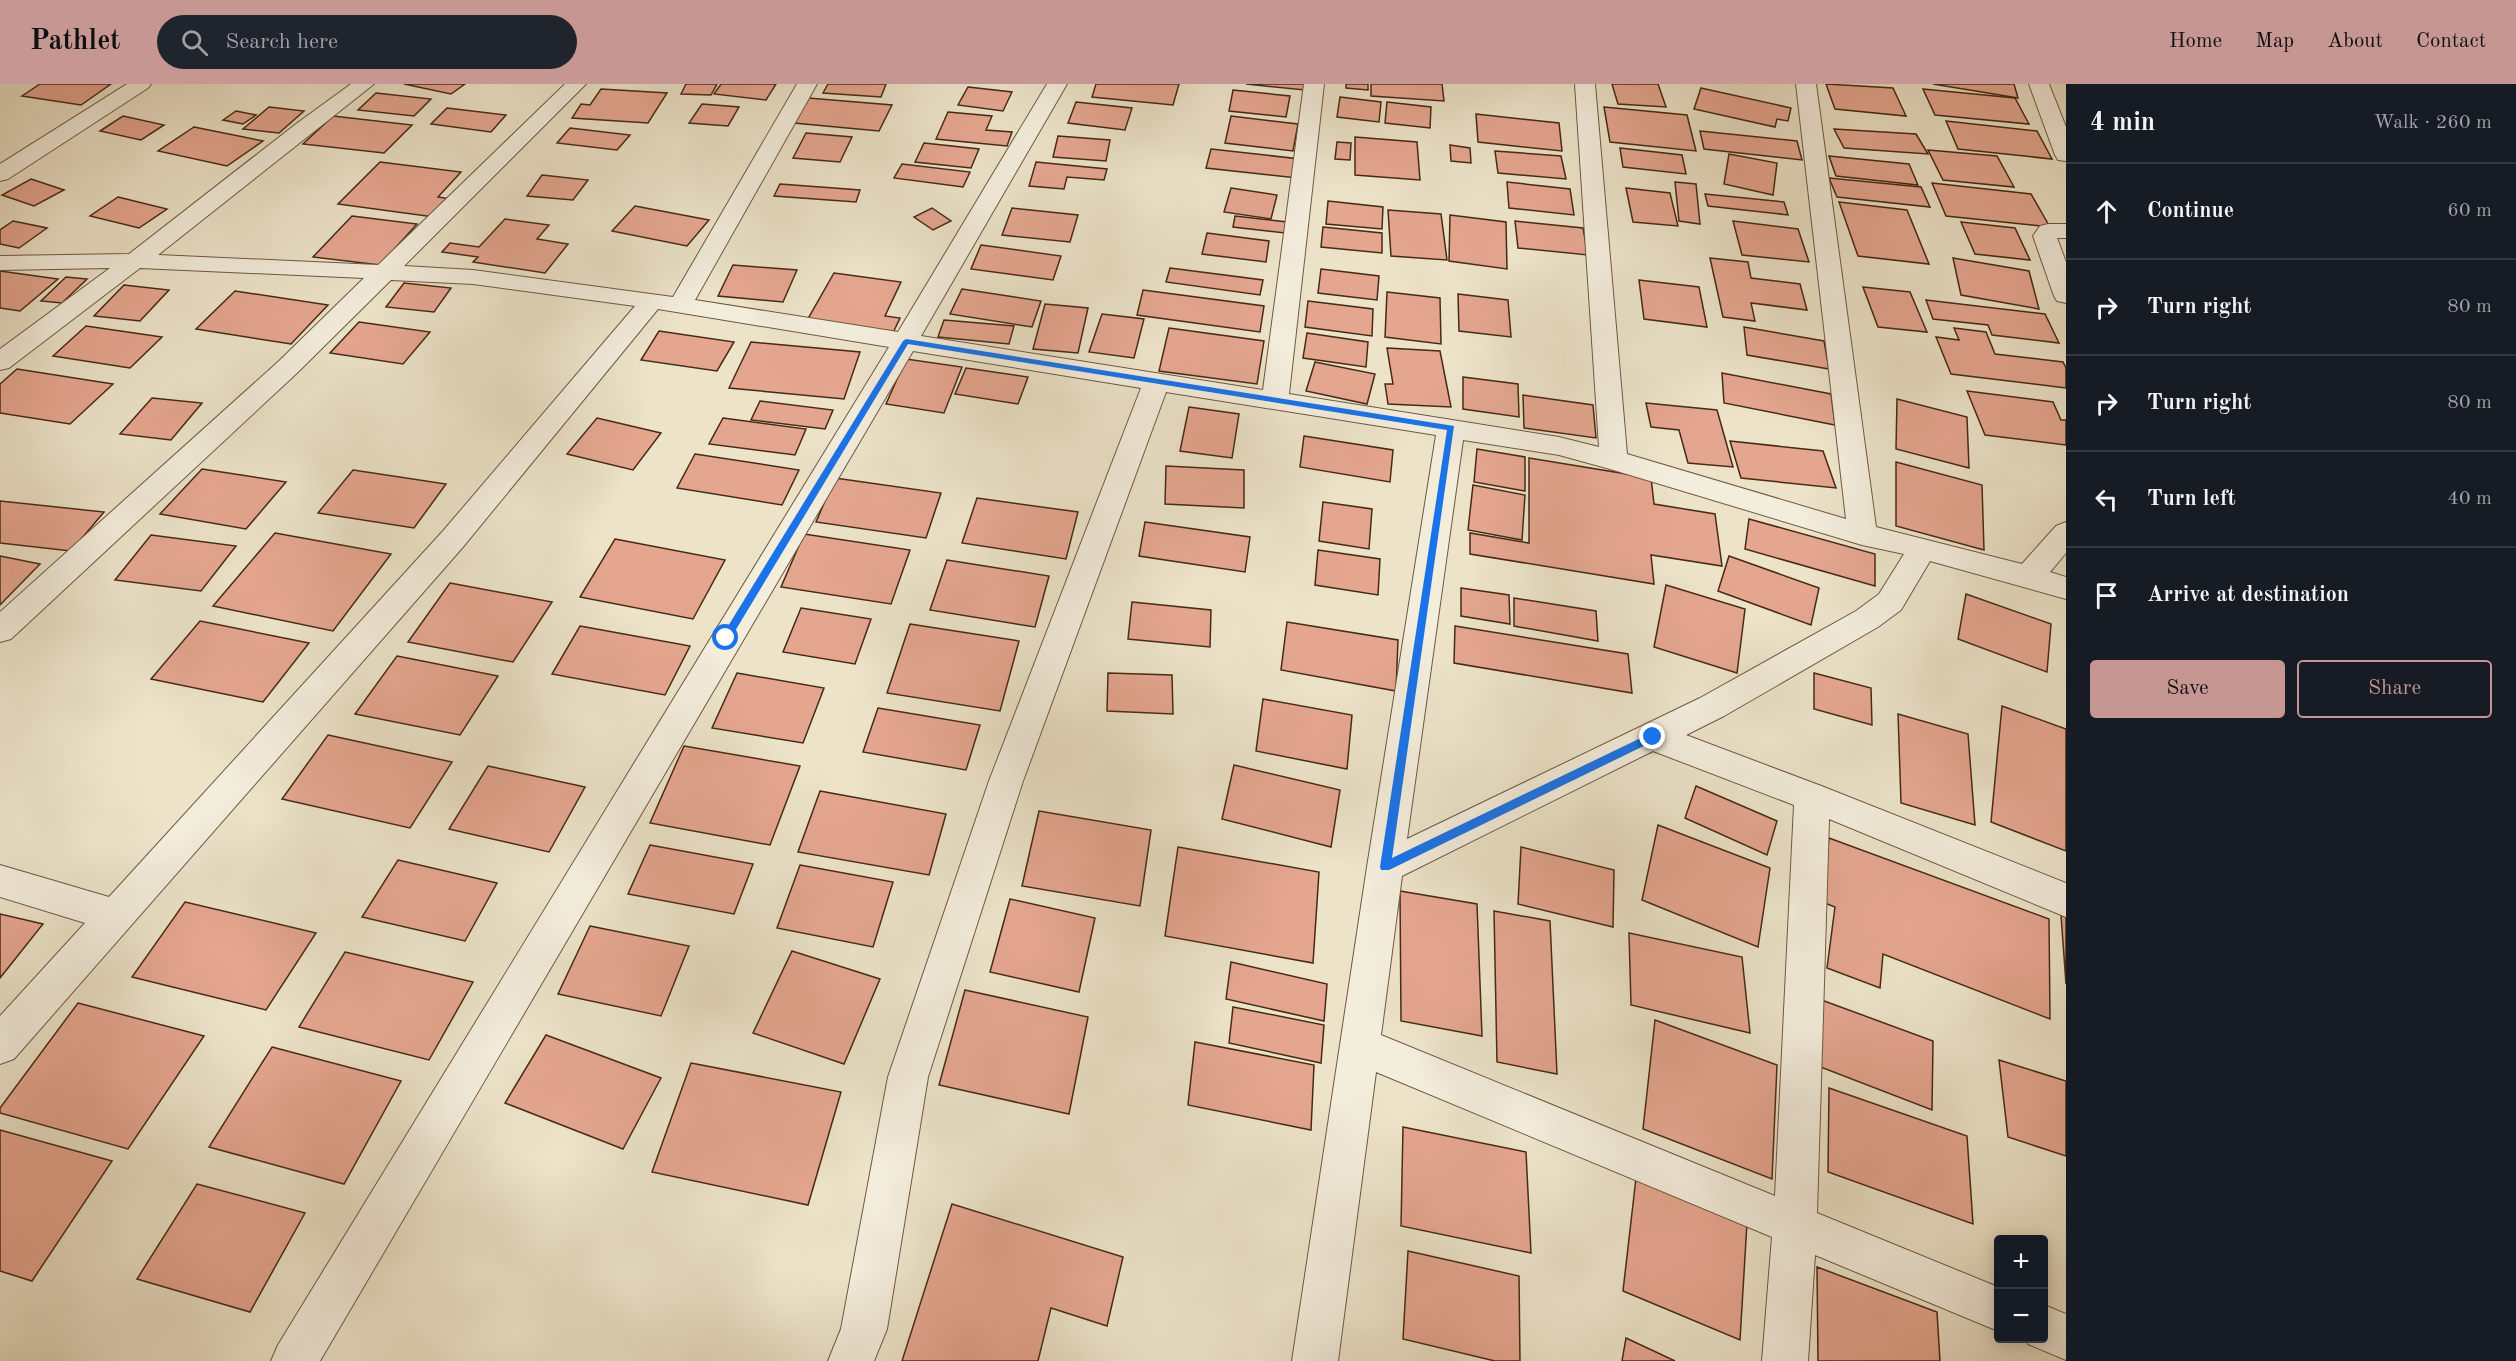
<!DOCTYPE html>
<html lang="en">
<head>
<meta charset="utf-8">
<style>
	body { margin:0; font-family:"Old Standard TT",serif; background:#20242c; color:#f1f3f6 }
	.controls { position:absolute; right:18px; bottom:18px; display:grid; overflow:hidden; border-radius:6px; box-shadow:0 3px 15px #0003 }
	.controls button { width:54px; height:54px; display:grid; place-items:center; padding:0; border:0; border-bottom:2px solid #363941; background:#171b24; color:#f1f3f6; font:30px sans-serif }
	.stop { position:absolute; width:18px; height:18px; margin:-14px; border:4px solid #1a73e8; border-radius:50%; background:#fff }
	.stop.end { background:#1a73e8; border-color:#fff; box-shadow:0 2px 6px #0008 }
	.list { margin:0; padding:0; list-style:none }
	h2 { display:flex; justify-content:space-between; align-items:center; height:78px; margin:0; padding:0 24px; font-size:26px }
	h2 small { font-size:20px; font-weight:400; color:#9ea1a6 }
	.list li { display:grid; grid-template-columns:39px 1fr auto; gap:18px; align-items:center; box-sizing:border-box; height:96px; padding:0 24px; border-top:2px solid #363941 }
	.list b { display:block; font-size:22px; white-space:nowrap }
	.list em { font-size:20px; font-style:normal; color:#9ea1a6 }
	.actions { display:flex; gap:12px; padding:18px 24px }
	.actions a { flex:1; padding:14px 0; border:2px solid #c59692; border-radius:6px; text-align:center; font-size:21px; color:#c59692 }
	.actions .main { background:#c59692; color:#111 }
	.icon { flex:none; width:33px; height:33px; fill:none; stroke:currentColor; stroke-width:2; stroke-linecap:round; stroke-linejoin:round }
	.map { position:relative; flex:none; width:2066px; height:1277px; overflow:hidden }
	header { display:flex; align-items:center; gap:36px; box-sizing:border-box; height:84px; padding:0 30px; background:#c59692; color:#111 }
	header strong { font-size:28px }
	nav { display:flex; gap:33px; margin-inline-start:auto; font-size:21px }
	.search { width:420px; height:54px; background:#20242c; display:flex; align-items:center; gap:15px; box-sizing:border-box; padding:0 21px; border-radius:33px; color:#9ea1a6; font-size:22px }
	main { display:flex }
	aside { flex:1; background:#171b24 }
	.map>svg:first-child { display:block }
</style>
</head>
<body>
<header>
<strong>Pathlet</strong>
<div class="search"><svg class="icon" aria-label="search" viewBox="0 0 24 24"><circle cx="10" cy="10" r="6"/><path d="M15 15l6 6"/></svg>Search here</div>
<nav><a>Home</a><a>Map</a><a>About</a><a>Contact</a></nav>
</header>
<main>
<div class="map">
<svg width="2066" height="1277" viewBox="0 0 2066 1277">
	<rect width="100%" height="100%" fill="#ece3c9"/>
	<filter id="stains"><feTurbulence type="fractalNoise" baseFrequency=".00333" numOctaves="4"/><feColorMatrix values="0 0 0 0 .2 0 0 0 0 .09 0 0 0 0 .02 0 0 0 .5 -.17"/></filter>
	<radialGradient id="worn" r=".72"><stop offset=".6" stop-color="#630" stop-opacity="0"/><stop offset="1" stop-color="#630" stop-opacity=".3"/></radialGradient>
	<!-- building -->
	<g fill="#e5a690" stroke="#472a15" stroke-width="1.5">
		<polygon points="40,0 111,0 81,21 22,12"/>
		<polygon points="404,0 465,0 451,10"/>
		<polygon points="686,0 717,0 711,11 681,10"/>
		<polygon points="721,0 776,0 766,16 714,10"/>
		<polygon points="828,0 886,0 881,13 823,9"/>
		<polygon points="1096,0 1179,0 1173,21 1092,13"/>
		<polygon points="1246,0 1306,0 1305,6"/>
		<polygon points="1346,0 1368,0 1368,6 1346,4"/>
		<polygon points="1371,0 1442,0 1444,17 1371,12"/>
		<polygon points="1612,0 1658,0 1666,23 1618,20"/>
		<polygon points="1826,0 1893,4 1906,32 1835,25"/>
		<polygon points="1933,0 2014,0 2018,14"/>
		<polygon points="968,3 1012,8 1003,27 958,21"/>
		<polygon points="1701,4 1791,24 1788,37 1777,35 1775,43 1694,25"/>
		<polygon points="601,5 667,9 648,39 572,34 581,20 590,21"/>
		<polygon points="1923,5 2015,14 2029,40 1935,31"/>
		<polygon points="1233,6 1290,12 1286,33 1229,27"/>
		<polygon points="376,9 431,15 414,32 358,26"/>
		<polygon points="1340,13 1381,18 1379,38 1337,33"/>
		<polygon points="808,14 892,21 879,47 794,39"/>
		<polygon points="1076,18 1132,24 1125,46 1068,39"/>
		<polygon points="1387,18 1431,23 1430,44 1385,39"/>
		<polygon points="702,20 739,23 728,42 689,39"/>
		<polygon points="269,23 304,27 279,49 243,45"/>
		<polygon points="1604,23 1687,31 1696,67 1610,58"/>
		<polygon points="447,24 506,31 491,48 431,40"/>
		<polygon points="236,27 256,31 243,40 223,36"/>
		<polygon points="948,28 992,32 986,46 1012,48 1007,62 936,55"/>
		<polygon points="1476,30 1559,39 1562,67 1478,58"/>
		<polygon points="123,32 164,41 141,56 100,47"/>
		<polygon points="333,32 412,41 384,69 303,60"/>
		<polygon points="1231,32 1298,40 1293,67 1225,59"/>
		<polygon points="1946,37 2037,47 2052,75 1958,65"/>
		<polygon points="194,43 263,57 227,82 158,67"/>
		<polygon points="570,44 630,51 617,66 557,59"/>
		<polygon points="1834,45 1916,50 1928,70 1844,64"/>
		<polygon points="1700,47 1797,57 1802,76 1704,65"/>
		<polygon points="806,49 852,53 840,78 793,74"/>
		<polygon points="1058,52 1110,56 1106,77 1053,73"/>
		<polygon points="1355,53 1417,58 1420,96 1355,91"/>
		<polygon points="1337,58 1351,59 1350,76 1335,75"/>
		<polygon points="924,59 979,65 971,84 915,78"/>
		<polygon points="1450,61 1470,64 1471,79 1451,77"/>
		<polygon points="1620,64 1682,71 1686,90 1623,83"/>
		<polygon points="1211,65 1300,75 1297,94 1206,84"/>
		<polygon points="1928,66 1997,72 2014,103 1943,96"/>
		<polygon points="1495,67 1561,72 1566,95 1498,89"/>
		<polygon points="1729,70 1777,79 1773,111 1724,100"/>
		<polygon points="1829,72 1909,80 1918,101 1836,92"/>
		<polygon points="380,78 461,88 438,113 451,115 434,133 338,120"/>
		<polygon points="1036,78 1107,85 1104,96 1067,93 1064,105 1029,102"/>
		<polygon points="902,80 970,88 963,103 894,94"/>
		<polygon points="542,91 588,96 573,116 527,112"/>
		<polygon points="1829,94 1921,103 1930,123 1837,113"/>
		<polygon points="31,95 64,106 34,122 2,111"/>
		<polygon points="1507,98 1570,105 1574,131 1509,124"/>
		<polygon points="1675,98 1696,100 1700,140 1679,137"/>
		<polygon points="1932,99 2031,110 2050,143 1946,132"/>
		<polygon points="780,100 860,106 856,118 774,112"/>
		<polygon points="1231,104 1277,111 1271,135 1224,128"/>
		<polygon points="1626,104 1670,109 1678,142 1633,138"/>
		<polygon points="1705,110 1784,118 1788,131 1708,122"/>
		<polygon points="118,113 167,125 139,144 90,132"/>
		<polygon points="1328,117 1383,123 1382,145 1326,140"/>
		<polygon points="1839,118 1907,126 1929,180 1858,172"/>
		<polygon points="635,122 709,136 687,162 612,147"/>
		<polygon points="932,124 951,137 933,146 914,133"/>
		<polygon points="1012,124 1078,131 1070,158 1002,151"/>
		<polygon points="1388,126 1441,130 1447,176 1391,172"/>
		<polygon points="1450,131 1506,138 1507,185 1449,177"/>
		<polygon points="352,132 417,140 380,181 313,173"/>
		<polygon points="1235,132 1287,138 1285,149 1233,143"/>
		<polygon points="505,135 549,141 537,155 568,160 545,189 473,178 478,173 442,168 450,159 479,163"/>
		<polygon points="13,137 47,144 19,164 0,160 0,146"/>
		<polygon points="1515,137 1583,144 1588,171 1518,164"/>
		<polygon points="1733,137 1798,145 1809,178 1742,171"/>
		<polygon points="1961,138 2015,144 2030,176 1975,170"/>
		<polygon points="1323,143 1382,149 1382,169 1321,163"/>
		<polygon points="1207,149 1269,157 1266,178 1202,170"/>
		<polygon points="981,161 1061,172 1053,196 971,185"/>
		<polygon points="1710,174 1748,178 1751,194 1800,200 1807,226 1751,219 1755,237 1723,233"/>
		<polygon points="1953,174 2029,187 2039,225 1961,211"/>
		<polygon points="733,181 797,186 783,218 718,212"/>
		<polygon points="1170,184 1263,196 1260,211 1166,198"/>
		<polygon points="1321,185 1379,192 1377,216 1318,209"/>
		<polygon points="0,187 58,195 20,227 0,224"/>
		<polygon points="834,189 901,198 885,232 900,234 891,253 805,240"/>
		<polygon points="66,193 87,195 62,219 41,217"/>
		<polygon points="1639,196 1699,203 1707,243 1644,235"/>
		<polygon points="404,199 451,204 434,228 386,223"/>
		<polygon points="124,201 169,206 140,237 94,232"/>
		<polygon points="1863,203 1910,208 1927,248 1878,243"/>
		<polygon points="962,205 1041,217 1032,243 950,230"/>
		<polygon points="1143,206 1264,222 1260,248 1137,231"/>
		<polygon points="235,207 328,221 291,260 196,245"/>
		<polygon points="1387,208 1440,214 1441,260 1385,253"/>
		<polygon points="1458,210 1508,216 1511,253 1459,247"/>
		<polygon points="1926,216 2045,230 2059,259 1992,251 1988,241 1933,235"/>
		<polygon points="1308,217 1373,225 1372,252 1305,243"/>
		<polygon points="1045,220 1088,224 1078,269 1033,265"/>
		<polygon points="1102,230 1144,235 1134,274 1089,268"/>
		<polygon points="944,236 1014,242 1009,260 938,253"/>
		<polygon points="359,238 430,248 403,280 330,269"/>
		<polygon points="86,242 162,253 130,284 53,272"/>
		<polygon points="1744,243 1824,257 1829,285 1747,271"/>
		<polygon points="1169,244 1264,257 1257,300 1159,287"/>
		<polygon points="1954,244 1986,248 1995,270 2063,278 2066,284 2066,304 1951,290 1936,253 1959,256"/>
		<polygon points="659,247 734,258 717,287 641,276"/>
		<polygon points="1307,249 1368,258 1366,283 1303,274"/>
		<polygon points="751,258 860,268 844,315 729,304"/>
		<polygon points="1387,264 1440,267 1451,323 1388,320 1385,300 1393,300"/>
		<polygon points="906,275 962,283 944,329 886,320"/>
		<polygon points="1315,278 1375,290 1367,320 1306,307"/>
		<polygon points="966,284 1028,293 1018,320 955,310"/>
		<polygon points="17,285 113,300 70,340 0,329 0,300"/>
		<polygon points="1722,289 1831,310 1835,341 1724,319"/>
		<polygon points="1463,293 1518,300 1519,333 1463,325"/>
		<polygon points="1967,307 2053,318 2061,336 2066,336 2066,361 1985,351"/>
		<polygon points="1523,311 1593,321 1596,354 1524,344"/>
		<polygon points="152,314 202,319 171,356 120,350"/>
		<polygon points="1897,315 1967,333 1969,384 1896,365"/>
		<polygon points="760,317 833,326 825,345 751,336"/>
		<polygon points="1646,319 1717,326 1733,383 1688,379 1679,346 1651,343"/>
		<polygon points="1189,323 1239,330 1232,374 1180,367"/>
		<polygon points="597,334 661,349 633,386 567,370"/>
		<polygon points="723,334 806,345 795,371 709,360"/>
		<polygon points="1304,352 1393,366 1390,398 1300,383"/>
		<polygon points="1730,357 1823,367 1836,404 1741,394"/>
		<polygon points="1477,365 1525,373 1525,407 1474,398"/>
		<polygon points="695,370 799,386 782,421 677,404"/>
		<polygon points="1529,374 1651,394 1654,420 1715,430 1722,482 1651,471 1654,500 1470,470 1470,449 1529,459"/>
		<polygon points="1896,378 1982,401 1984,466 1896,442"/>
		<polygon points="1166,382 1244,386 1244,424 1165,420"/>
		<polygon points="202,385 286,398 246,445 160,430"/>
		<polygon points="353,386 446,400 414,444 318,429"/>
		<polygon points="835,394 941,409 926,454 816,438"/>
		<polygon points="1473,401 1525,411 1522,456 1468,446"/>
		<polygon points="977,414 1078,428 1066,475 962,459"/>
		<polygon points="0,417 104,428 71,467 0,459"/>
		<polygon points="1323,418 1372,425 1369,465 1319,457"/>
		<polygon points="1749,435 1875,470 1875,502 1745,465"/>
		<polygon points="1145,438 1250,453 1245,488 1139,472"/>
		<polygon points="275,449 391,470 333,547 213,522"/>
		<polygon points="804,450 910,466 891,520 781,503"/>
		<polygon points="151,451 236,462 201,507 115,496"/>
		<polygon points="615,455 725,476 693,535 580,513"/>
		<polygon points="1318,466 1380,475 1378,511 1315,501"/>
		<polygon points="0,472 40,480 0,521"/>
		<polygon points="1729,472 1819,504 1811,541 1718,507"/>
		<polygon points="947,476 1049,492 1035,543 930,526"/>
		<polygon points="450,499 552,518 513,578 408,558"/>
		<polygon points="1666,501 1745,525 1737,589 1654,563"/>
		<polygon points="1461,504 1509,511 1510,540 1461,532"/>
		<polygon points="1966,510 2051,540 2047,588 1958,555"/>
		<polygon points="1514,514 1596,527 1598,557 1514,542"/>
		<polygon points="1132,518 1211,526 1210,563 1128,555"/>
		<polygon points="801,524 871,535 855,580 783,568"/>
		<polygon points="200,537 309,559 263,618 151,595"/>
		<polygon points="1287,538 1398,556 1396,607 1281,586"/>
		<polygon points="910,540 1019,557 1000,627 887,609"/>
		<polygon points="580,542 690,562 665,611 552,590"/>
		<polygon points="1455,542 1628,570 1632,609 1454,579"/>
		<polygon points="397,572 498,592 460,651 355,630"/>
		<polygon points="737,589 824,604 803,659 712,644"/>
		<polygon points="1108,589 1172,591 1173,630 1107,627"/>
		<polygon points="1814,589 1871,604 1872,641 1814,625"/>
		<polygon points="1263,615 1352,631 1347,685 1256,667"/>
		<polygon points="2002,622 2066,645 2066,767 1991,738"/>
		<polygon points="878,624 980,641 966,686 863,668"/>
		<polygon points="1898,630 1968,650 1975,741 1901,719"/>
		<polygon points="328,651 452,678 410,744 282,715"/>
		<polygon points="684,662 800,682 770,761 650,739"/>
		<polygon points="1234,681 1340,706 1331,763 1222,735"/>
		<polygon points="488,682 585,703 549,768 449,745"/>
		<polygon points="1696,702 1777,737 1767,771 1685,734"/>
		<polygon points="820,707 946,730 929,791 798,768"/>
		<polygon points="1039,727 1151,746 1140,822 1022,802"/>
		<polygon points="1658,741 1770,784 1758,863 1642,816"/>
		<polygon points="1829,754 2049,835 2050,935 1883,870 1880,904 1827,884 1835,823 1822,818"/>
		<polygon points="650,761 753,780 734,830 628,810"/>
		<polygon points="1178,763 1319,788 1313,879 1165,852"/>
		<polygon points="1521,763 1614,786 1613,843 1518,820"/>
		<polygon points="398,776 497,799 465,857 362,833"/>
		<polygon points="800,781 893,798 873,863 777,844"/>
		<polygon points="1400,807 1477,820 1482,952 1401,937"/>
		<polygon points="1010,815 1095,834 1079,908 990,888"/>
		<polygon points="185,818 316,849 266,926 132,893"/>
		<polygon points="1494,827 1550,837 1557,990 1497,978"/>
		<polygon points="0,830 43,840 0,894"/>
		<polygon points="2061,831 2066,832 2066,900"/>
		<polygon points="590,842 689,862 661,932 558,910"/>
		<polygon points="1629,849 1742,873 1750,949 1631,921"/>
		<polygon points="792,867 880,895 844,980 753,949"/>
		<polygon points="345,868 473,898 429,976 299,943"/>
		<polygon points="1231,878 1327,900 1324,937 1226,915"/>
		<polygon points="965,906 1088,933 1069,1030 939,1001"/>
		<polygon points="1808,911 1933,957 1932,1026 1805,977"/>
		<polygon points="78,919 204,952 128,1065 0,1029 0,1024"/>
		<polygon points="1233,923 1324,941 1321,979 1229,959"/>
		<polygon points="1655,936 1777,981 1772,1095 1643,1045"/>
		<polygon points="546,951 661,994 623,1065 505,1019"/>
		<polygon points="1195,958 1314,981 1311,1046 1188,1021"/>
		<polygon points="272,963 401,997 344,1100 209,1063"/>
		<polygon points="1999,976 2066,997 2066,1072 2008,1053"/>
		<polygon points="691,979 841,1008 808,1121 652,1088"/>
		<polygon points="1829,1004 1967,1052 1973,1140 1828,1088"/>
		<polygon points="1403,1043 1526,1068 1531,1169 1401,1142"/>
		<polygon points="0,1046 112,1077 32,1197 0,1187"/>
		<polygon points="1636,1094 1747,1139 1740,1256 1623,1207"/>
		<polygon points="197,1100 305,1129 250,1228 137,1195"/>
		<polygon points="952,1120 1123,1173 1107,1242 1051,1224 1038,1277 902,1277"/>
		<polygon points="1408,1167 1519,1192 1520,1277 1495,1277 1403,1255"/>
		<polygon points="1817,1183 1937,1228 1940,1277 1818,1277"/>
		<polygon points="1626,1254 1675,1277 1622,1277"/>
	</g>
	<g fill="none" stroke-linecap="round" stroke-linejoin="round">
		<defs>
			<g id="minor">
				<polygon points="127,0 151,0 148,4 8,95 0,97 0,80"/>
				<path d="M 351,0 L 374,0 L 158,171 L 378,181 L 565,0 L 586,0 L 404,182 L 473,186 L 673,213 L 797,0 L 817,0 L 695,216 L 898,248 L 1047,0 L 1067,0 L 921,252 L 1263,306 L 1304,0 L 1324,0 L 1289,310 L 1559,353 L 1599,363 L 1575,0 L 1595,0 L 1627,370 L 1846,435 L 1796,0 L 1816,0 L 1876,443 L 2022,480 L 2056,442 L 2066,438 L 2066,469 L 2050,488 L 2066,493 L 2066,515 L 1930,477 L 1901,526 L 1878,543 L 1724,632 L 1686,651 L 1824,703 L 2066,799 L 2066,833 L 1829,735 L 1817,1129 L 1998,1203 L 1998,1247 L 1815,1171 L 1808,1277 L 1762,1277 L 1772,1153 L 1376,988 L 1338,1277 L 1292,1277 L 1367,783 L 1436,351 L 1166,308 L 1023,697 L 928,993 L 887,1245 L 874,1277 L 828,1277 L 841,1245 L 888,993 L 989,697 L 1141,304 L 913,267 L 320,1277 L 271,1277 L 278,1261 L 889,263 L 658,225 L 463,463 L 14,975 L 0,980 L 0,932 L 85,839 L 0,813 L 0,781 L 109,813 L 443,447 L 635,222 L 473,200 L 391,196 L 297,289 L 11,555 L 0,558 L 0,528 L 279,277 L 364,194 L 140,184 L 9,284 L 0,286 L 0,265 L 110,184 L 0,186 L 0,172 L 129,170 L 296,40 ZM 1463,356 L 1559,371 L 1610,385 L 1862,461 L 1904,470 L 1879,510 L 1856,527 L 1700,614 L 1407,755 ZM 1653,667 L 1794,721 L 1775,1112 L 1381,951 L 1402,792 Z"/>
				<polygon points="2029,0 2049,0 2066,43 2066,77 2058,76 2055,71"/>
				<polygon points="2048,140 2066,140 2066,154 2057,154 2066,178 2066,219 2057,217 2054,212 2033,152 2040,142"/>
				<polygon points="2044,1221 2066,1230 2066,1276 2028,1260 2026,1254 2044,1254"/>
			</g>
		</defs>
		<!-- minor casing -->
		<use href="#minor" stroke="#705842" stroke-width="2"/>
		<!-- minor -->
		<use href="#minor" fill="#f3eddc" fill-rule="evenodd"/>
	</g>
	<!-- route -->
	<polygon fill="#1a73e8" points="906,255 1454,342 1392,774 1649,650 1656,650 1656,656 1389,786 1381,786 1380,783 1447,346 908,260 729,557 722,557 722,552 903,257"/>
	<rect width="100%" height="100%" filter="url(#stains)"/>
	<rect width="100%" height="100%" fill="url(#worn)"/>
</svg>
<div class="controls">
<button>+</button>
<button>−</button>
</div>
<div class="stop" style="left:726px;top:554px"></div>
<div class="stop end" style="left:1653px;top:653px"></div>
</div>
<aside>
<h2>4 min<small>Walk · 260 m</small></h2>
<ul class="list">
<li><svg class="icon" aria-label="ahead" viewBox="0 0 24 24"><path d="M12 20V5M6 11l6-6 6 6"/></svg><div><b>Continue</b></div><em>60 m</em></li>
<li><svg class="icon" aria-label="right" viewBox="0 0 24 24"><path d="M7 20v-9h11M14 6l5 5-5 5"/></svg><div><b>Turn right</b></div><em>80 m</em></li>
<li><svg class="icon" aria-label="right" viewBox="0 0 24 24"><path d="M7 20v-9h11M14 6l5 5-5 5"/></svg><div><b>Turn right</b></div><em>80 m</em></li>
<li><svg class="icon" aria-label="left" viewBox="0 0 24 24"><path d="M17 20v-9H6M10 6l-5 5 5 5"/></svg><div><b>Turn left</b></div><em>40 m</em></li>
<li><svg class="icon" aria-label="arrive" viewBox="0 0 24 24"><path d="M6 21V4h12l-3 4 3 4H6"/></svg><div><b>Arrive at destination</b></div></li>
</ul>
<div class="actions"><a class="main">Save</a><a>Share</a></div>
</aside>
</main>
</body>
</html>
